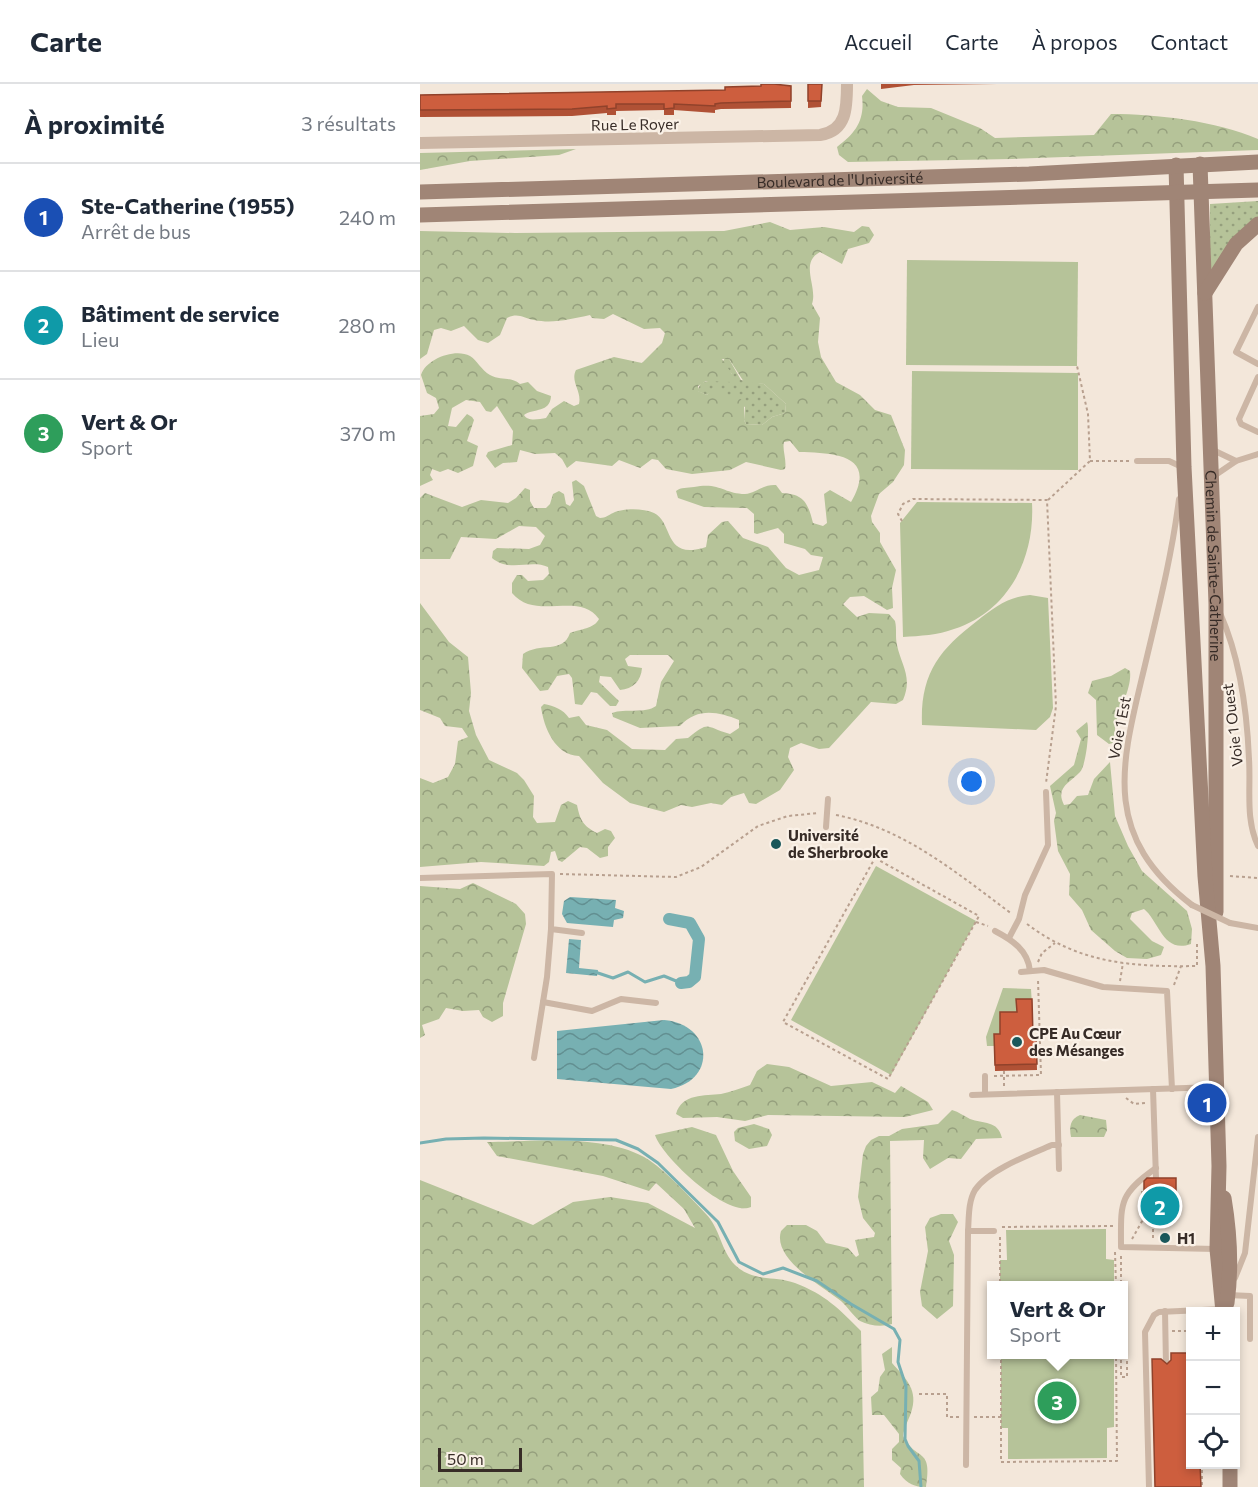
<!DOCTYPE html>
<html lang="fr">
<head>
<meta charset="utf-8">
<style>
	body { margin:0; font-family:Commissioner,sans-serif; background:#f6f6f7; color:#1f2937 }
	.controls { position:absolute; right:18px; bottom:18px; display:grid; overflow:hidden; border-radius:0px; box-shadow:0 3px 9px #0003 }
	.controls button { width:54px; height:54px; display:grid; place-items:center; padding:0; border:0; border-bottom:2px solid #e0e1e3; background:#fff; color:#1f2937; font:30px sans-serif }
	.scale { position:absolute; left:18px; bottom:15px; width:84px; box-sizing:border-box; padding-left:6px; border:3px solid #372c27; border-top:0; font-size:16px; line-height:21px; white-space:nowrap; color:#372c27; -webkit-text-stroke:4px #faf1e7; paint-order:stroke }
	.you { position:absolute; left:552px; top:698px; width:21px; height:21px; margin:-15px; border:4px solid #fff; border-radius:50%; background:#1a73e8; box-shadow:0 0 0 9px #1a73e833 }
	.badge { display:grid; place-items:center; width:39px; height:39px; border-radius:50%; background:#db2777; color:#fff; font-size:20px; font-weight:700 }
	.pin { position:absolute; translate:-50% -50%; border:3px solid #fff; box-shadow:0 2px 6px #0006 }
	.popup { position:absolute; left:567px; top:1197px; width:141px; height:78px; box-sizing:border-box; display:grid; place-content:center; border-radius:0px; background:#fff; filter:drop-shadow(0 2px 4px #0005); font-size:20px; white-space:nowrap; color:#747a83 }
	.popup b { font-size:22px; color:#1f2937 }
	.popup::after { content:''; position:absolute; left:50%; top:100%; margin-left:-12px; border:12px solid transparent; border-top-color:#fff }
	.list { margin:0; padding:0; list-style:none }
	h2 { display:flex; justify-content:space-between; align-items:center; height:78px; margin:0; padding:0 24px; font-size:26px }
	h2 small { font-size:20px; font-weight:400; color:#747a83 }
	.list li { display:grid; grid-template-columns:39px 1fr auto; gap:18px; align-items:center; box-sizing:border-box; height:108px; padding:0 24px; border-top:2px solid #e0e1e3 }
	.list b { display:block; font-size:22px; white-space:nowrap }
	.list p { margin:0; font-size:20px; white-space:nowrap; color:#747a83 }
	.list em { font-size:20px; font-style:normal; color:#747a83 }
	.icon { flex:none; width:33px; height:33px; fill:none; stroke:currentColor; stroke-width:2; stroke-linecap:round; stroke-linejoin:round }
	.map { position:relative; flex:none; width:838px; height:1403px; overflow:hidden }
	header { display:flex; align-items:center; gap:36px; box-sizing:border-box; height:84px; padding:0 30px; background:#fff; border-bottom:2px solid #e0e1e3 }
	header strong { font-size:28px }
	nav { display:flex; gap:33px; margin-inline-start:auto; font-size:21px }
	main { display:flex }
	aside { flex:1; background:#fff }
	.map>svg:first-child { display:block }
</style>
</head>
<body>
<header>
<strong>Carte</strong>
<nav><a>Accueil</a><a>Carte</a><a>À propos</a><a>Contact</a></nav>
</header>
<main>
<aside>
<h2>À proximité<small>3 résultats</small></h2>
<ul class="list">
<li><span class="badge" style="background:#1a4fb4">1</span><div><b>Ste-Catherine (1955)</b><p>Arrêt de bus</p></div><em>240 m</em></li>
<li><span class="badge" style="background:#0f9aa8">2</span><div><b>Bâtiment de service</b><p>Lieu</p></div><em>280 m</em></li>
<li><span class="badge" style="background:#2e9e5b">3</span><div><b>Vert &amp; Or</b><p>Sport</p></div><em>370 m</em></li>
</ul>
</aside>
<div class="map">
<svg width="838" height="1403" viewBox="0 0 838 1403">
	<defs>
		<pattern id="grass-dots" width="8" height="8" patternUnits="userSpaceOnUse" patternTransform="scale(1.5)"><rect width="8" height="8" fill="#b6c399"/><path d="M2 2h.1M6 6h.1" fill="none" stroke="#959f7d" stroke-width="1.8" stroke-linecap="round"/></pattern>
		<pattern id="forest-crowns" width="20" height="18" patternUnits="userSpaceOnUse" patternTransform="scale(1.5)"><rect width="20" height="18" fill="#b6c399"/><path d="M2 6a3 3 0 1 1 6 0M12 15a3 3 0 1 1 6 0" fill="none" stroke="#959f7d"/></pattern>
		<pattern id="water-waves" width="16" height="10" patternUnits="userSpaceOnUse" patternTransform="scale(1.5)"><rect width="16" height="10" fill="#77b0b2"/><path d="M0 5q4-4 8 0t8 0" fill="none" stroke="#628f91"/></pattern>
	</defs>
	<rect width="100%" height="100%" fill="#f3e7da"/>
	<!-- grass -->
	<g fill="url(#grass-dots)">
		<polygon points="838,117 838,134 790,191 790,120"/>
		<polygon points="305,274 309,275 321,296 344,300 366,320 365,329 352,333 342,341 326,340 324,336 325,323 291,308 287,311 277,307 281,299 312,290 302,279"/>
	</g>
	<!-- forest -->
	<g fill="url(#forest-crowns)" fill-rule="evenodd">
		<path d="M 447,5 L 461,17 L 478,23 L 511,24 L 560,44 L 575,54 L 674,51 L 691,30 C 737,30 796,37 838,55 L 838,66 L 592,75 L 428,78 L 419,71 L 417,63 C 436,49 445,36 442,12 Z"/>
		<polygon points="156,65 139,71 50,77 0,86 0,69"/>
		<path d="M 350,138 L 370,146 L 404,143 L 434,148 L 442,142 L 449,143 L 454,151 L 449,159 L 428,165 L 422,180 L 400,168 C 379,179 398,203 392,220 L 400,234 L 398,258 L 401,273 L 416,298 L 440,311 L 455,326 L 471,331 L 485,366 L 484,381 L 473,398 L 459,410 L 451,432 L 452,438 L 460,449 L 460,458 L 476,486 L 472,504 L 473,524 L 467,526 L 444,512 L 430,513 L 423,520 L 437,533 L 449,529 L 469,530 L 475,537 C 477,545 475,553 477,561 C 481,581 493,593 483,616 L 476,620 L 451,618 L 409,664 L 399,665 L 381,659 L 370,664 L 368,673 L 374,686 L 360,706 L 336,720 L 329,719 L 324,709 L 311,713 L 302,721 L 291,719 L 272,723 L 261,721 L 244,728 L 210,719 L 183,699 L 159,672 C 135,671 124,644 121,623 L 124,620 C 134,622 143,625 149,634 L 159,632 L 166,641 L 187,646 L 212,665 L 245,666 L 256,655 L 268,654 C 291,636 284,643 310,650 L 319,644 L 319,636 C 298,628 278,623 260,642 L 220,644 L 193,633 L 192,629 C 205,624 225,630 236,622 L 241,598 L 254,577 L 248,571 L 210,571 L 205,575 L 208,582 L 222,584 C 221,597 213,605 200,606 L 191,593 L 180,592 L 179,598 L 199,617 L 196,622 L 190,622 L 177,609 L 171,608 L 162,621 L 155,620 L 152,594 L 149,590 L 137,592 L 128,606 L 120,607 L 102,584 L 103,570 C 120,558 143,570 150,549 C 160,545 174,545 179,535 C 159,506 116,538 92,509 L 92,499 L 97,491 L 102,491 L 108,497 L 123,496 L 129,490 L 128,483 C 110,475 90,489 72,474 L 73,467 L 77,464 L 109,465 L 120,461 L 125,452 L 116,443 L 99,442 L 76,455 L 41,453 L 30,475 L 0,475 L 0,414 L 5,409 L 42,423 L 61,416 L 88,419 L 96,414 L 105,404 L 110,406 L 110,417 L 114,424 L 126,424 L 130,420 L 133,410 L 139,407 L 144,410 L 146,420 L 150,422 L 154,416 L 152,398 L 156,396 L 164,402 L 176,432 L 180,434 C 186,434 188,431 193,429 C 203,424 223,424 234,429 C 254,439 243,477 286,463 L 288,451 L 302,438 L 308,437 L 323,454 L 348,463 L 366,484 L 379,491 L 399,486 L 403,473 L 391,471 L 385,465 L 364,459 L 364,450 L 358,444 L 337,450 L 334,449 L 334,430 L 327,424 L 284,423 L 258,414 L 256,407 C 261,403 267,404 274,403 C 300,398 304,410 325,410 C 336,409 343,400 356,401 L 362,409 C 384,410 388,419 393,439 L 403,442 L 407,439 L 404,410 L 410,406 L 431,418 C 459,370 413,369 379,368 L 370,357 L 364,358 C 362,366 367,376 365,385 L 361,386 L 326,378 L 310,386 L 272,390 L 246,385 L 238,376 L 232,375 L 220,384 L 199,376 L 192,382 L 156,377 L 147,384 L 142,375 L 135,369 L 115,370 L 100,366 L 97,378 L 83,379 L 75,384 L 66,372 L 68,368 L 92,361 L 93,347 L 77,322 L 71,328 L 66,327 L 60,318 L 46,316 L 32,324 L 28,342 L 36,343 L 47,330 L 52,333 L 54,336 L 47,357 L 58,362 L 53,382 L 38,389 L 28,385 L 20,388 L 12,385 L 10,391 L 13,396 L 0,402 L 0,332 L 14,330 L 19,324 L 16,314 L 7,309 L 1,291 C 6,275 35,264 50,272 C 57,276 61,286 70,291 C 81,297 90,292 100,300 L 108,298 L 117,307 L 131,312 C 130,329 114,324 104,331 C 108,338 119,335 126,334 L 132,325 L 144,317 L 154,322 L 159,320 C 162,307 150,298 156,286 L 194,273 L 222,279 L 242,259 L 245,249 L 240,244 L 224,245 L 193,230 L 184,235 L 172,234 L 170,231 C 151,235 133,240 114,236 C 103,234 98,228 87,234 L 80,251 L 68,259 L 58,256 L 44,242 L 31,247 L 21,244 L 14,246 L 7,270 L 0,275 L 0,147 L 95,149 L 304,147 ZM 302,275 L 309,275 L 324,298 L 344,300 L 366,320 L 365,329 L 352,333 L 342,341 L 326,340 L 324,336 L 324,318 L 318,313 L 307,311 L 299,304 L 293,305 L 287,311 L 278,307 L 278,302 L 286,297 L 311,298 L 312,290 Z"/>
		<path d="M 0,519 L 29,558 L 48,573 L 51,609 L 49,627 L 56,651 L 69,676 L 97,689 L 104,696 L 114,712 L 113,733 L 117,739 L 135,738 L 141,721 L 148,717 L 157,721 C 160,736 163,742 177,749 L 185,745 L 191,747 L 195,754 L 188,763 L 188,772 L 180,774 L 167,764 L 160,763 L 142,778 L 138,776 L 135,767 L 131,768 L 129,778 L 124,782 L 61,778 L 0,783 L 0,694 L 13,699 L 28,693 L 35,680 L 38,657 L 48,653 L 42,644 L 25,642 L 20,634 L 0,626 Z"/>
		<path d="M 705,584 L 710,587 C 712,604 700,623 696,639 C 694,646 696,652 693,659 L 689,660 L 677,651 L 676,616 L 668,609 L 672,597 L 691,592 Z"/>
		<path d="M 667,638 C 670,645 666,682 660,688 C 650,699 635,703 644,721 L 650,720 L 657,712 L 668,711 L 674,695 L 690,678 L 695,732 L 708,762 L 722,787 L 767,827 L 772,845 L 771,860 C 743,870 739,837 724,825 L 712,829 L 710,835 L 732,857 L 744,863 L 741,871 L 727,875 L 707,874 L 695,867 L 671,846 L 662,826 L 649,811 L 650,790 L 638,767 L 634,737 L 636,729 L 630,702 L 654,681 L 661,655 L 656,647 Z"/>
		<polygon points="53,799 96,820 105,830 106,840 83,919 83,932 72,938 63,933 59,926 43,927 26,924 19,935 2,941 5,951 0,954 0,802 40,805"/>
		<path d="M 347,980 L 369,983 L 411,1002 L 452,998 L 475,1009 L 481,1002 L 508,1018 L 513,1026 L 485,1033 L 348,1031 L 325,1037 L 297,1033 L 263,1034 L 256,1030 C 262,1009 285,1012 301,1010 C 310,1008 321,1004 330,1001 L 337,987 Z"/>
		<path d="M 532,1026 C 539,1028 544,1032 550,1035 C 563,1040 578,1036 582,1054 L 556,1055 L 541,1075 L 528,1074 L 510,1085 L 503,1074 L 504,1056 L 470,1057 L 472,1240 C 462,1243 450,1242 440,1237 C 433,1232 428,1223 421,1217 C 402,1202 352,1175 361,1147 L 367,1141 L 386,1141 L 397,1147 L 406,1159 L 428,1164 L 436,1173 L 439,1171 L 435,1156 L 454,1153 L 455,1149 L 443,1134 L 438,1113 L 443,1070 L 446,1062 L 451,1056 L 459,1052 L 469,1052 L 482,1045 L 518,1040 Z"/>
		<path d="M 660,1031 L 686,1036 L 687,1046 L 684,1053 L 651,1053 C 649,1043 650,1035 660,1031 Z"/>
		<polygon points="334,1040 349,1045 352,1051 347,1062 329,1065 315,1057 314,1048 318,1044"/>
		<path d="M 272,1043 L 296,1051 L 313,1087 L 331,1113 L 331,1123 C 307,1134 242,1073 235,1051 Z"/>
		<path d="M 67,1058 C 115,1058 187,1049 229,1076 C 249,1090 269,1112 286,1130 C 300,1144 301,1167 315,1181 C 334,1199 355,1191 375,1199 C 406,1211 418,1224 441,1247 L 444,1403 L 0,1403 L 0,1096 L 113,1141 L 153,1118 L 190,1113 L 228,1119 L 275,1144 L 264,1125 L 236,1099 L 229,1107 L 183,1092 L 77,1072 Z"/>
		<polygon points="521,1130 533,1130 538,1138 529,1157 534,1171 533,1222 517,1235 502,1222 500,1208 508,1167 505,1143 510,1134"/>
		<path d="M 472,1263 L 472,1279 C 486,1295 499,1306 491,1329 C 488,1337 484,1344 483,1352 C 496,1378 513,1362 506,1403 C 495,1403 487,1400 480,1390 L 481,1384 L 472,1376 L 472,1365 L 479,1358 L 479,1350 L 464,1331 L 452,1331 L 451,1313 L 458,1307 L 460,1293 L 465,1286 L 462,1270 Z"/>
	</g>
	<!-- park -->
	<g fill="#b6c399">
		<polygon points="487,176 658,178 657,282 486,281"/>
		<polygon points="492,287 658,289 658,386 491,385"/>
		<path d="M 497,418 L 612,419 C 615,474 589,527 534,545 C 518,551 500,552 483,553 L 480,439 Z"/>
		<path d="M 610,511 L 628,514 L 633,624 L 630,633 L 616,646 L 502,641 C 500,590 519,566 557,537 C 575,523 588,513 610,511 Z"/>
		<polygon points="456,782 556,837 471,991 371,936"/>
		<polygon points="583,904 611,905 612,921 597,934 580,957 574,956 574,962 567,962 566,953"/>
		<polygon points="686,1145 686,1175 694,1176 694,1201 580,1201 580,1176 587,1176 586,1146"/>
		<polygon points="581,1271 694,1271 694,1343 687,1344 687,1374 588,1375 588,1344 581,1344"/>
	</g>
	<!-- water -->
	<g fill="url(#water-waves)">
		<polygon points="150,813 196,816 195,824 204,827 203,834 194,836 193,843 147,839 142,830 144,817"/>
		<polygon points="149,855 161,856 159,884 178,886 177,892 146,889"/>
		<path d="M 244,936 C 292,940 298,995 251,1005 L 137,995 L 137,947 Z"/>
	</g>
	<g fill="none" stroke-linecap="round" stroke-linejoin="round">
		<!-- stream -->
		<g stroke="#77b0b2" stroke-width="3">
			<polyline points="175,888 193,894 208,888 225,898 244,892 261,899"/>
			<polyline points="0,1059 26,1055 64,1054 196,1056 218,1065 238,1079 298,1138 319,1178 343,1190 363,1184 397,1197 431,1220 474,1245 480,1256 478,1278 486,1302 485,1355 488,1362 499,1377 501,1403"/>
		</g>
		<!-- canal -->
		<polyline stroke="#77b0b2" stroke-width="12" points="249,835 270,839 279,855 275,893 269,898 261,899"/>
		<!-- path -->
		<g stroke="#b8a08f" stroke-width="2" stroke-dasharray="3 3" stroke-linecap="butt">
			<polyline points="670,377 709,377"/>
			<polyline points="628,416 670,377 668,330 657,282"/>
			<polyline points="482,437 478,430 483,420 493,415 627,416 636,622 626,699"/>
			<path d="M 416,731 C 484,744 538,790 592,830"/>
			<polygon points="455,774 559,832 468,995 363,938"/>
			<polyline points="140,790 256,793 281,783 338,742 368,732 398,729"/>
			<polyline points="810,792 838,794"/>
			<polyline points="556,838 568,842"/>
			<path d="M 607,840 C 660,880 713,883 777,882 L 777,860"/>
			<polyline points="618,878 622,869 635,859"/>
			<polyline points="700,897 703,879"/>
			<polyline points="754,901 761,882"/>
			<polyline points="619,972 642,971"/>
			<polyline points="584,987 584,1002"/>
			<polyline points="574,992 621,991 618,896"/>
			<polyline points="706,1014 714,1020 725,1019"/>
			<polyline points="722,1107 722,1132 758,1132 756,1114"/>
			<polyline points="582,1143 693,1142"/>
			<polyline points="580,1153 580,1202"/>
			<polyline points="733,1154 733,1133"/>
			<polyline points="712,1155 725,1132"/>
			<polyline points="695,1168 696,1202"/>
			<polyline points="701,1172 701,1202"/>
			<polyline points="752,1247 770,1247"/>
			<polyline points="581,1270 581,1378 697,1377 696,1270"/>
			<polyline points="701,1270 701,1293 707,1293 707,1208 703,1209"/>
			<polyline points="499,1310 527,1310 527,1333 539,1333"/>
			<polyline points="554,1333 581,1333"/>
			<polyline points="782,1380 782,1403"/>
		</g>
		<!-- service -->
		<g stroke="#ccb6a5" stroke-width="6">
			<polyline points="838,223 816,268 838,280"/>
			<polyline points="838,293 819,335 821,340 838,348"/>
			<polyline points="793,366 816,377"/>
			<polyline points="717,377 749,377 762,383"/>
			<polyline points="794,392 816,377 838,370"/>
			<path d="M 759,415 C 752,471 738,526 725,581 C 702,678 679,750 772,821"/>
			<path d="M 800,529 C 820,574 827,626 829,675 C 831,704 825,735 838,762"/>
			<polyline points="406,743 408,715"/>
			<polyline points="0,794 132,790 131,845 162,849"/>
			<polyline points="810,839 838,844"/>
			<path d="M 575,847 C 592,856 608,866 610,887"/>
			<polyline points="589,854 599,835 605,811 628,761 626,708"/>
			<polyline points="601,888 624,886 683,903 747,907 752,1005"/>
			<polyline points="123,918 172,927 201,915 236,919"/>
			<polyline points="114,974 127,893 131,845"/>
			<polyline points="565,992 565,1010"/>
			<polyline points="733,1005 736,1094"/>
			<polyline points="637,1008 639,1085"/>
			<polyline points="552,1011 797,1003"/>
			<path d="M 736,1084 C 698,1111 701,1119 701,1163 L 796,1165"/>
			<polyline points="548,1147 574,1147"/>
			<polyline points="815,1194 825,1169 838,1053"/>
			<polyline points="808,1211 830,1212 830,1255"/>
			<polyline points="745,1227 746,1281"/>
			<path d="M 546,1381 L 548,1147 C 549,1134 548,1118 555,1106 C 568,1086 611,1070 632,1061 L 639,1061"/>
			<polyline points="729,1403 725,1248 734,1231 739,1228 803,1225"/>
		</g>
		<!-- minor -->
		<path stroke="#ccb6a5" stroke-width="12" d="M 0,59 L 400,51 C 427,47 427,23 427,0"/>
		<!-- secondary -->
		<g stroke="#a08576" stroke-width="15">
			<path id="s1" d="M 780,80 L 796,520 L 796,828"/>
			<polyline points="756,81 764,383 785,792 793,882 799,1082 797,1165 803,1228"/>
			<path id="s2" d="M 0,108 L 609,90 L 838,78"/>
			<polyline points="0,131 838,106"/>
			<polyline points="785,209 816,160 838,140"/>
			<path d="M 804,1114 C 810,1150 812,1183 807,1219"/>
			<polyline points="810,1380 810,1403"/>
		</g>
		<!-- service-bridge -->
		<polyline stroke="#ccb6a5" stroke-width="6" points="772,821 810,839"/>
	</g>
	<!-- wall -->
	<g fill="#b05135">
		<polygon points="388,0 402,0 401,23 388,24"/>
		<polygon points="461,0 577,0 494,1 461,5"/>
		<polygon points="371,2 371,24 301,25 295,26 295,29 254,26 254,31 244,31 244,26 196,27 196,31 187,31 187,29 152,32 0,33 0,11 305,6"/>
		<polygon points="574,950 616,953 617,986 575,987"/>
		<polygon points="756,1094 756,1130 724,1130 724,1097"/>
	</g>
	<!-- building -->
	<g fill="#cd5e3e" stroke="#90422b" stroke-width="1.5">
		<polygon points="341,0 354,0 371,2 371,17 301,19 295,20 295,22 254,20 254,24 244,25 244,20 196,20 196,24 187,25 187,22 152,25 0,26 0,11 305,6 305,3 341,2"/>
		<polygon points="388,0 402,0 401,17 388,17"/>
		<polygon points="596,915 612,915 613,953 616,953 617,980 575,981 574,950 580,950 580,928 597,928"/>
		<polygon points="727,1094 756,1094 756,1127 724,1127 724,1097"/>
		<polygon points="751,1269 771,1269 771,1380 780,1380 781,1403 735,1403 732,1275 741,1275 747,1280 751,1276"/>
	</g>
	<!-- markers -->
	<g fill="#1a585b" stroke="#faf1e7" stroke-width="2">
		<circle cx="356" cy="760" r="6"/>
		<circle cx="597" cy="958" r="6"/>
		<circle cx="745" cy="1154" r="6"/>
	</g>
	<g text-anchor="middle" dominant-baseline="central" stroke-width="4.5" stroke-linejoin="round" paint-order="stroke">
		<!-- street labels -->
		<g font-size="15" fill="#372c27" stroke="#faf1e7">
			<text transform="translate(215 40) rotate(-1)">Rue Le Royer</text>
			<text stroke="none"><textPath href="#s2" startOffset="420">Boulevard de l'Université</textPath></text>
			<text stroke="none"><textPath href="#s1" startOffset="402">Chemin de Sainte-Catherine</textPath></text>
			<text transform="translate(812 641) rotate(-97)">Voie 1 Ouest</text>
			<text transform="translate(699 644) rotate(-79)">Voie 1 Est</text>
		</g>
		<!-- poi labels -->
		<g font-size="15" font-weight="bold" fill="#372c27" stroke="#faf1e7" text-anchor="start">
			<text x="368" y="751">Université<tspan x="368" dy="17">de Sherbrooke</tspan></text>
			<text x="609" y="949">CPE Au Cœur<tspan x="609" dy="17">des Mésanges</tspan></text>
			<text x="757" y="1154">H1</text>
		</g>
	</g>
</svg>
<div class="controls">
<button>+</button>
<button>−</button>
<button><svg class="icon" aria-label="locate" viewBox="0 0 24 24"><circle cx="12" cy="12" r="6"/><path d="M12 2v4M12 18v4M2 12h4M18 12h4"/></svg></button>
</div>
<div class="scale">50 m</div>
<div class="you"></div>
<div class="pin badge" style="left:787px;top:1019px;background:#1a4fb4">1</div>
<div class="pin badge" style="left:740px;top:1122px;background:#0f9aa8">2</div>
<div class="pin badge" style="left:637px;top:1317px;background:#2e9e5b">3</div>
<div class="popup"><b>Vert &amp; Or</b>Sport</div>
</div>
</main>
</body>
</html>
